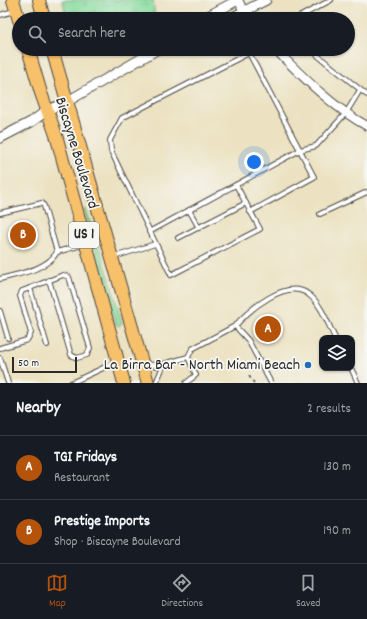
<!DOCTYPE html>
<html lang="en">
<head>
<meta charset="utf-8">
<style>
	body { margin:0; font-family:Dekko,sans-serif; background:#20242c; color:#f1f3f6 }
	.controls { position:absolute; right:12px; bottom:12px; display:grid; overflow:hidden; border-radius:8px; box-shadow:0 1px 3px #0004 }
	.controls button { width:36px; height:36px; display:grid; place-items:center; padding:0; border:0; border-bottom:1px solid #363941; background:#171b24; color:#f1f3f6; font:20px sans-serif }
	.scale { position:absolute; left:12px; bottom:10px; width:65px; box-sizing:border-box; padding-left:4px; border:2px solid #2b2b2b; border-top:0; font-size:11px; line-height:14px; white-space:nowrap; color:#2b2b2b; -webkit-text-stroke:3px #f6f6f2; paint-order:stroke }
	.you { position:absolute; left:254px; top:162px; width:14px; height:14px; margin:-10px; border:3px solid #fff; border-radius:50%; background:#1a73e8; box-shadow:0 0 0 6px #1a73e833 }
	.badge { display:grid; place-items:center; width:26px; height:26px; border-radius:50%; background:#b45309; color:#fff; font-size:13px; font-weight:700 }
	.pin { position:absolute; translate:-50% -50%; border:2px solid #fff; box-shadow:0 1px 4px #0006 }
	.list { margin:0; padding:0; list-style:none }
	h2 { display:flex; justify-content:space-between; align-items:center; height:52px; margin:0; padding:0 16px; font-size:17px }
	h2 small { font-size:13px; font-weight:400; color:#9ea1a6 }
	.list li { display:grid; grid-template-columns:26px 1fr auto; gap:12px; align-items:center; box-sizing:border-box; height:64px; padding:0 16px; border-top:1px solid #363941 }
	.list b { display:block; font-size:15px; white-space:nowrap }
	.list p { margin:0; font-size:13px; white-space:nowrap; color:#9ea1a6 }
	.list em { font-size:13px; font-style:normal; color:#9ea1a6 }
	.icon { flex:none; width:22px; height:22px; fill:none; stroke:currentColor; stroke-width:2; stroke-linecap:round; stroke-linejoin:round }
	.map { position:relative; flex:none; width:367px; height:383px; overflow:hidden }
	.search { position:absolute; background:#171b24; box-shadow:0 1px 3px #0004; left:12px; right:12px; top:12px; height:44px; display:flex; align-items:center; gap:10px; box-sizing:border-box; padding:0 14px; border-radius:22px; color:#9ea1a6; font-size:15px }
	.sheet { height:180px; background:#171b24 }
	nav { display:flex; justify-content:space-around; align-items:center; box-sizing:border-box; height:56px; border-top:1px solid #363941; background:#171b24; font-size:11px; color:#9ea1a6 }
	nav a { display:grid; justify-items:center; gap:2px }
	nav .on { color:#b45309 }
	.map>svg:first-child { display:block }
</style>
</head>
<body>
<div class="map">
<svg width="367" height="383" viewBox="0 0 367 383">
	<defs>
		<pattern id="grass-tufts" width="24" height="20" patternUnits="userSpaceOnUse"><rect width="24" height="20" fill="#89dd9f"/><path d="M3 7l-1-3M5 7V3M7 7l1-3M15 17l-1-3M17 17v-4M19 17l1-3" fill="none" stroke="#76be89"/></pattern>
		<pattern id="wetland-marsh" width="20" height="14" patternUnits="userSpaceOnUse"><rect width="20" height="14" fill="#89dd9f"/><path d="M1 5h8M5 5V1M11 12h8M15 12V8" fill="none" stroke="#76be89"/></pattern>
	</defs>
	<rect width="100%" height="100%" fill="#f6f6f2"/>
	<filter id="ink" filterUnits="userSpaceOnUse"><feTurbulence type="fractalNoise" baseFrequency=".025" numOctaves="2"/><feDisplacementMap in="SourceGraphic" scale="8" xChannelSelector="R" yChannelSelector="G"/><feConvolveMatrix kernelMatrix="1 2 1 2 8 2 1 2 1" color-interpolation-filters="sRGB"/></filter>
	<filter id="wash" filterUnits="userSpaceOnUse"><feTurbulence type="fractalNoise" baseFrequency=".012" numOctaves="4" result="noise"/><feDisplacementMap in="SourceGraphic" scale="16" xChannelSelector="R" yChannelSelector="G"/><feGaussianBlur stdDeviation="0.9" result="paint"/><feColorMatrix in="noise" values="0 0 0 0 0 0 0 0 0 0 0 0 0 0 0 0 0 1.4 0 .05"/><feComposite in="paint" operator="in"/></filter>
	<g filter="url(#wash)">
		<rect width="100%" height="100%" fill="#ece2c1"/>
		<!-- grass -->
		<polygon fill="url(#grass-tufts)" stroke="#5a8465" points="86,209 109,277 122,323 119,326 116,324 84,210"/>
		<!-- wetland -->
		<polygon fill="url(#wetland-marsh)" stroke="#5a8465" points="62,0 153,0 155,19 124,19 122,17 68,19"/>
	</g>
	<g filter="url(#ink)">
		<g fill="none" stroke-linecap="round" stroke-linejoin="round">
			<defs>
				<g id="service">
					<polyline points="0,15 14,11"/>
					<polyline points="300,19 299,17 331,0"/>
					<polyline points="314,49 317,55 367,95"/>
					<polyline points="236,185 260,229 171,275 111,151 110,140 122,118 249,53 314,177 250,212"/>
					<polyline points="189,210 199,228"/>
					<polyline points="0,213 42,203 44,206 57,252 85,244"/>
					<polyline points="320,214 367,192"/>
					<polyline points="149,232 300,150 316,146 346,113 360,90"/>
					<polyline points="178,238 246,203"/>
					<polyline points="114,257 155,244"/>
					<path d="M 0,279 C 18,274 47,270 57,252"/>
					<polyline points="30,288 63,275 69,277 90,348 87,355 77,358 71,355 49,280"/>
					<polyline points="0,311 8,338"/>
					<path d="M 235,326 C 249,310 286,278 308,294 C 321,303 328,324 335,338"/>
					<polyline points="0,348 27,340 31,333 20,296 22,291 30,288 47,345"/>
					<polyline points="0,358 8,383"/>
					<polyline points="144,363 157,366 188,357"/>
					<polyline points="351,368 358,383"/>
					<polyline points="71,383 116,362"/>
					<polyline points="156,383 164,364"/>
					<polyline points="186,383 196,375 188,357 192,349 235,326 248,340 271,383"/>
				</g>
				<g id="minor">
					<polyline points="238,0 248,19"/>
					<path d="M 275,49 C 303,77 332,107 367,126"/>
				</g>
				<g id="tertiary">
					<polyline points="202,19 238,0"/>
					<polyline points="229,19 266,0"/>
					<polyline points="0,138 31,122 48,110 68,101 158,49"/>
				</g>
				<g id="primary">
					<polyline points="13,0 19,20"/>
					<polyline points="39,0 44,19"/>
					<polyline points="28,49 41,93 56,135 124,383"/>
					<polyline points="52,49 148,383"/>
				</g>
			</defs>
			<!-- service casing -->
			<use href="#service" stroke="#484642" stroke-width="6"/>
			<!-- minor casing -->
			<use href="#minor" stroke="#484642" stroke-width="10"/>
			<!-- tertiary casing -->
			<use href="#tertiary" stroke="#484642" stroke-width="11"/>
			<!-- primary casing -->
			<use href="#primary" stroke="#484642" stroke-width="14"/>
			<!-- path -->
			<polyline stroke="#484642" stroke-width="1.5" stroke-dasharray="3 3" stroke-linecap="butt" points="249,376 254,383"/>
			<!-- service -->
			<use href="#service" stroke="#fff" stroke-width="4"/>
			<!-- minor -->
			<use href="#minor" stroke="#fff" stroke-width="8"/>
			<!-- tertiary -->
			<use href="#tertiary" stroke="#fff" stroke-width="9"/>
			<!-- primary -->
			<use href="#primary" stroke="#f7c06b" stroke-width="12"/>
		</g>
	</g>
	<!-- markers -->
	<circle fill="#1f6fb2" stroke="#f6f6f2" stroke-width="1.5" cx="308" cy="365" r="4"/>
	<g text-anchor="middle" dominant-baseline="central" stroke-width="3.5" stroke-linejoin="round" paint-order="stroke">
		<!-- shield labels -->
		<rect fill="#f6f6f2" stroke="#686867" stroke-width="1" x="69" y="222" width="30" height="26" rx="3"/>
		<g font-size="15" font-weight="bold" fill="#2b2b2b">
			<text x="84" y="235">US 1</text>
		</g>
		<!-- street labels -->
		<g font-size="16" fill="#2b2b2b" stroke="#f6f6f2">
			<text transform="translate(76 153) rotate(73)">Biscayne Boulevard</text>
		</g>
		<!-- poi labels -->
		<g font-size="16" fill="#2b2b2b" stroke="#f6f6f2" text-anchor="end">
			<text x="300" y="365">La Birra Bar - North Miami Beach</text>
		</g>
	</g>
</svg>
<div class="controls">
<button><svg class="icon" aria-label="layers" viewBox="0 0 24 24"><path d="M12 4l9 5-9 5-9-5zM3 14l9 5 9-5"/></svg></button>
</div>
<div class="scale">50 m</div>
<div class="you"></div>
<div class="pin badge" style="left:268px;top:329px">A</div>
<div class="pin badge" style="left:23px;top:235px">B</div>
<div class="search"><svg class="icon" aria-label="search" viewBox="0 0 24 24"><circle cx="10" cy="10" r="6"/><path d="M15 15l6 6"/></svg>Search here</div>
</div>
<section class="sheet">
<h2>Nearby<small>2 results</small></h2>
<ul class="list">
<li><span class="badge">A</span><div><b>TGI Fridays</b><p>Restaurant</p></div><em>130 m</em></li>
<li><span class="badge">B</span><div><b>Prestige Imports</b><p>Shop · Biscayne Boulevard</p></div><em>190 m</em></li>
</ul>
</section>
<nav>
<a class="on"><svg class="icon" aria-label="map" viewBox="0 0 24 24"><path d="M3 6l6-2 6 2 6-2v14l-6 2-6-2-6 2zM9 4v14M15 6v14"/></svg>Map</a>
<a><svg class="icon" aria-label="directions" viewBox="0 0 24 24"><path d="M12 3l9 9-9 9-9-9zM9 14v-3h6M13 9l2 2-2 2"/></svg>Directions</a>
<a><svg class="icon" aria-label="saved" viewBox="0 0 24 24"><path d="M7 4h10v16l-5-4-5 4z"/></svg>Saved</a>
</nav>
</body>
</html>
